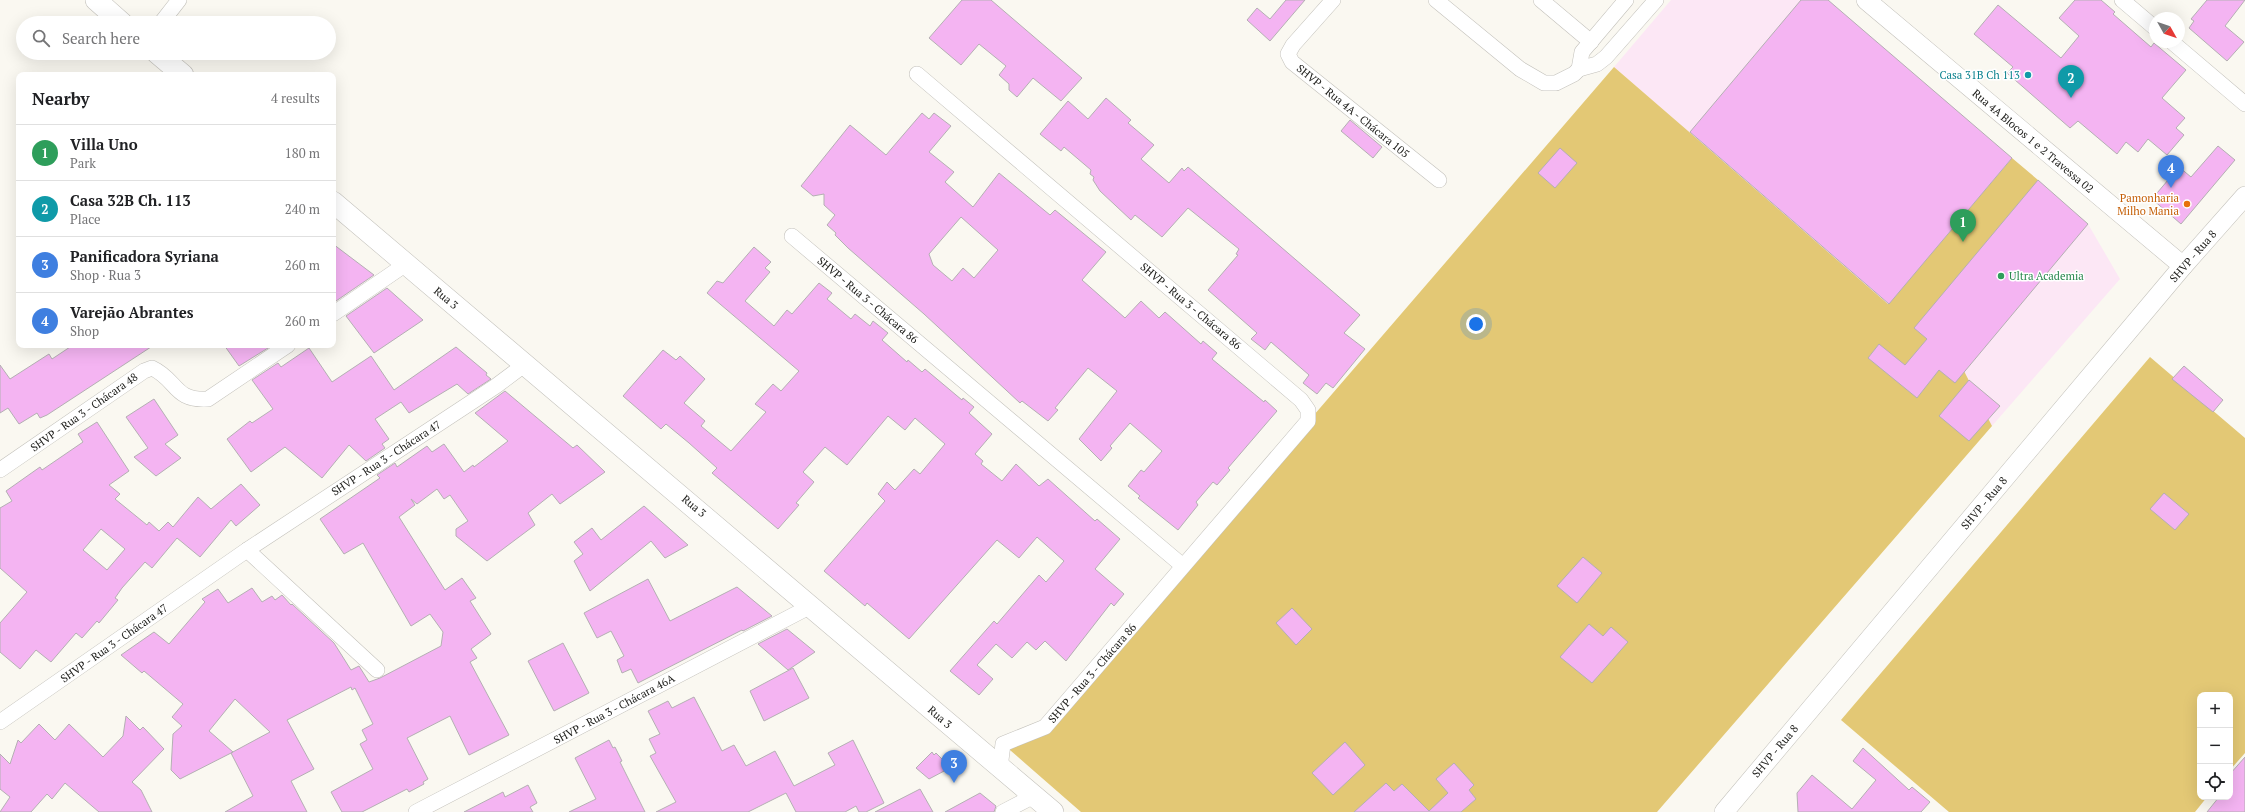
<!DOCTYPE html>
<html lang="en">
<head>
<meta charset="utf-8">
<style>
	body { margin:0; font-family:"PT Serif",serif; background:#f6f6f6; color:#202124 }
	.controls { position:absolute; right:12px; bottom:12px; display:grid; overflow:hidden; border-radius:8px; box-shadow:0 4px 16px #0002 }
	.controls button { width:36px; height:36px; display:grid; place-items:center; padding:0; border:0; border-bottom:1px solid #e0e0e0; background:#fff; color:#202124; font:20px sans-serif }
	.compass { position:absolute; left:2149px; top:12px; width:36px; height:36px; border-radius:50%; background:#fff; box-shadow:0 4px 16px #0002; rotate:130deg }
	.you { position:absolute; left:1476px; top:324px; width:14px; height:14px; margin:-10px; border:3px solid #fff; border-radius:50%; background:#1a73e8; box-shadow:0 0 0 6px #1a73e833 }
	.badge { display:grid; place-items:center; width:26px; height:26px; border-radius:50%; background:#9a621d; color:#fff; font-size:13px; font-weight:700 }
	.pin { position:absolute; translate:-50% -33px; filter:drop-shadow(0 1px 2px #0008) }
	.pin::after { content:''; position:absolute; top:21px; width:14px; height:12px; background:inherit; clip-path:polygon(0 0,100% 0,50% 100%) }
	.list { margin:0; padding:0; list-style:none }
	h2 { display:flex; justify-content:space-between; align-items:center; height:52px; margin:0; padding:0 16px; font-size:17px }
	h2 small { font-size:13px; font-weight:400; color:#757577 }
	.list li { display:grid; grid-template-columns:26px 1fr auto; gap:12px; align-items:center; box-sizing:border-box; height:56px; padding:0 16px; border-top:1px solid #e0e0e0 }
	.list b { display:block; font-size:15px; white-space:nowrap }
	.list p { margin:0; font-size:13px; white-space:nowrap; color:#757577 }
	.list em { font-size:13px; font-style:normal; color:#757577 }
	.icon { flex:none; width:22px; height:22px; fill:none; stroke:currentColor; stroke-width:2; stroke-linecap:round; stroke-linejoin:round }
	.map { position:relative; flex:none; width:2245px; height:812px; overflow:hidden }
	.search { position:absolute; background:#fff; box-shadow:0 4px 16px #0002; left:16px; top:16px; width:320px; height:44px; display:flex; align-items:center; gap:10px; box-sizing:border-box; padding:0 14px; border-radius:22px; color:#757577; font-size:15px }
	.panel { position:absolute; background:#fff; box-shadow:0 4px 16px #0002; left:16px; top:72px; width:320px; height:276px; border-radius:8px }
	.map>svg:first-child { display:block }
</style>
</head>
<body>
<div class="map">
<svg width="2245" height="812" viewBox="0 0 2245 812">
	<rect width="100%" height="100%" fill="#faf8f1"/>
	<!-- commercial -->
	<polygon fill="#fce7f5" points="1671,0 1828,0 2088,224 2120,279 1992,426 1964,371 1614,67"/>
	<!-- green -->
	<g fill="#e3c875">
		<polygon points="1614,67 1888,304 2012,158 2038,180 1964,371 1992,426 1657,812 1081,812 1003,744 1045,727"/>
		<polygon points="2150,357 2245,438 2245,753 2230,770 2230,695 2200,695 2200,797 2207,797 2195,812 1949,812 1841,720"/>
	</g>
	<!-- building -->
	<g fill="#f4b4f2" stroke="#b4afb3" fill-rule="evenodd">
		<polygon points="962,0 991,0 1082,78 1061,101 1033,78 1017,97 1009,90 1009,84 999,75 1006,66 979,44 961,65 929,38"/>
		<polygon points="1286,0 1305,0 1270,41 1247,20 1257,8 1270,19"/>
		<polygon points="1801,0 1828,0 2012,158 1889,304 1690,132"/>
		<polygon points="2075,0 2101,0 2115,12 2113,14 2151,47 2154,43 2186,70 2162,98 2185,118 2176,128 2184,135 2167,155 2148,139 2138,152 2126,142 2117,154 2078,121 2070,128 2007,73 2013,67 1974,34 1998,5 2061,58 2079,36 2059,18"/>
		<polygon points="2207,0 2245,0 2225,26 2244,42 2227,61 2189,28 2194,21 2191,19"/>
		<polygon points="1106,98 1131,120 1128,123 1154,145 1141,159 1169,183 1182,168 1184,171 1188,167 1360,315 1344,333 1365,349 1333,388 1326,383 1317,394 1303,383 1309,375 1271,342 1265,350 1251,339 1257,333 1208,290 1238,255 1236,254 1239,249 1188,208 1162,237 1135,215 1131,220 1100,191 1093,180 1094,177 1090,174 1091,170 1064,147 1061,151 1040,134 1068,101 1088,119"/>
		<path d="M 922,113 L 929,119 L 934,113 L 951,126 L 929,152 L 954,172 L 945,182 L 973,207 L 999,173 L 1050,215 L 1055,210 L 1106,252 L 1082,280 L 1125,318 L 1141,301 L 1159,318 L 1165,312 L 1201,344 L 1203,341 L 1217,353 L 1212,359 L 1264,402 L 1265,400 L 1277,411 L 1228,468 L 1230,470 L 1217,485 L 1213,482 L 1196,502 L 1198,505 L 1178,530 L 1138,498 L 1140,496 L 1128,486 L 1141,470 L 1144,472 L 1162,451 L 1130,423 L 1110,446 L 1112,448 L 1101,461 L 1079,439 L 1117,391 L 1088,368 L 1055,408 L 1058,410 L 1048,421 L 1022,401 L 1020,403 L 924,314 L 848,248 L 835,235 L 836,233 L 827,225 L 835,215 L 824,205 L 824,194 L 813,196 L 801,186 L 850,125 L 886,155 ZM 961,217 L 998,250 L 974,278 L 963,268 L 952,281 L 933,265 L 929,254 Z"/>
		<polygon points="1350,120 1382,147 1373,158 1341,131"/>
		<polygon points="2218,146 2235,160 2181,224 2152,199 2179,167 2191,177"/>
		<polygon points="1560,148 1577,163 1555,188 1538,173"/>
		<polygon points="2038,180 2088,224 1955,383 1939,370 1917,398 1868,358 1879,344 1905,365 1927,339 1914,328"/>
		<polygon points="333,244 374,275 336,301 333,298"/>
		<polygon points="754,247 771,262 765,268 770,272 745,301 774,326 787,310 792,314 819,283 832,293 827,299 851,319 855,314 870,326 873,321 888,333 882,340 907,362 908,360 922,372 925,369 962,400 963,398 974,407 969,413 992,434 975,454 983,461 981,464 1002,481 1016,464 1039,486 1048,479 1095,521 1097,519 1120,539 1095,569 1124,594 1114,606 1111,603 1066,661 1045,641 1036,650 1027,642 1012,658 996,644 977,665 993,679 979,695 950,671 994,621 997,624 1039,575 1046,582 1064,561 1037,537 1019,558 997,540 909,639 867,603 865,606 824,571 885,501 878,494 887,482 895,490 914,469 920,474 945,444 915,418 905,430 888,416 847,465 825,447 803,472 814,482 796,503 799,505 778,529 712,473 717,468 689,443 666,424 661,429 623,396 663,350 676,360 680,356 705,379 684,403 705,421 701,426 731,451 766,412 755,404 773,384 781,391 799,371 707,293 717,281 723,283"/>
		<polygon points="387,288 423,320 374,353 346,316"/>
		<polygon points="73,345 154,345 47,415 40,418 37,413 19,424 8,408 0,413 0,365 10,379 49,354 52,359"/>
		<polygon points="224,345 266,345 268,348 239,366"/>
		<polygon points="456,347 487,373 486,375 491,379 468,394 457,384 409,413 401,402 375,419 389,439 382,444 385,448 366,461 349,445 322,478 285,447 251,472 227,439 250,421 252,423 273,409 252,380 278,363 281,367 309,348 332,382 371,356 394,390"/>
		<polygon points="2184,366 2223,400 2213,412 2172,379"/>
		<polygon points="1969,380 2000,406 1969,441 1939,416"/>
		<polygon points="505,391 573,448 577,445 605,472 560,504 552,494 528,513 535,525 487,561 456,536 456,529 468,521 450,495 444,499 437,489 417,504 411,499 415,505 399,517 445,590 462,578 476,598 470,601 491,634 471,649 477,658 470,662 509,735 469,755 450,716 407,738 428,779 423,782 424,784 409,792 407,789 362,812 342,812 331,792 373,769 360,744 367,740 362,730 373,724 355,688 352,690 351,687 287,720 314,769 291,781 307,812 225,812 253,796 231,753 270,732 235,699 209,731 233,752 180,779 171,770 173,734 182,726 172,717 183,704 144,671 142,673 121,655 154,632 169,644 205,602 202,599 218,589 228,603 252,588 262,602 272,596 275,600 282,595 291,605 292,604 334,643 351,670 359,666 369,682 380,678 441,646 443,632 430,614 411,626 363,543 344,554 320,519 380,478 377,475 395,463 397,467 427,446 432,452 444,444 464,472 473,465 474,467 508,441 475,413"/>
		<polygon points="154,399 178,435 165,444 181,458 156,476 134,457 148,448 126,417"/>
		<path d="M 97,422 L 129,471 L 109,485 L 120,494 L 115,499 L 147,525 L 149,522 L 159,531 L 168,522 L 173,527 L 198,497 L 211,509 L 241,484 L 260,505 L 236,526 L 231,520 L 200,557 L 177,538 L 152,568 L 145,562 L 122,588 L 115,598 L 118,600 L 99,623 L 97,621 L 82,638 L 76,633 L 51,662 L 36,650 L 20,669 L 0,652 L 0,623 L 27,592 L 0,568 L 0,508 L 12,501 L 6,491 L 40,467 L 42,470 L 83,442 L 78,434 ZM 101,529 L 125,549 L 107,570 L 83,550 Z"/>
		<polygon points="2164,493 2189,514 2175,530 2150,509"/>
		<polygon points="644,506 688,545 665,558 651,541 590,591 574,561 583,554 574,542 592,528 601,540"/>
		<polygon points="1583,557 1602,573 1577,603 1557,586"/>
		<polygon points="648,579 670,621 737,587 772,616 743,631 742,630 638,683 631,669 622,673 617,660 624,656 611,631 597,638 584,613"/>
		<polygon points="1292,608 1312,629 1296,645 1276,623"/>
		<polygon points="1589,624 1603,636 1611,627 1628,642 1592,683 1560,657"/>
		<polygon points="787,629 815,652 788,670 758,644"/>
		<polygon points="563,643 589,693 554,711 528,661"/>
		<polygon points="793,668 809,698 764,721 750,691"/>
		<polygon points="694,697 722,751 734,745 746,766 775,751 794,786 835,765 828,753 853,740 884,803 866,812 859,812 856,806 845,812 796,812 786,793 748,812 656,812 676,802 650,756 656,753 649,739 660,734 648,711 668,701 672,708"/>
		<polygon points="126,716 140,730 143,727 164,749 132,782 141,790 152,812 99,812 65,783 52,799 47,794 31,812 0,812 10,797 0,789 0,754 10,764 18,740 21,743 39,724 55,740 69,724 103,757 123,736"/>
		<polygon points="609,740 613,748 615,747 622,761 620,762 645,812 569,812 596,799 575,758"/>
		<polygon points="1345,742 1365,765 1333,795 1312,773"/>
		<polygon points="1863,748 1909,790 1912,787 1930,802 1921,812 1798,812 1797,793 1812,775 1852,809 1876,780 1853,761"/>
		<polygon points="932,752 934,755 936,753 946,763 946,770 929,779 916,768"/>
		<polygon points="2245,757 2245,812 2207,812 2219,797 2230,797 2230,774"/>
		<polygon points="1454,763 1474,785 1469,790 1476,799 1461,812 1354,812 1386,783 1394,791 1402,784 1429,811 1448,793 1436,779"/>
		<polygon points="528,785 537,803 530,807 533,812 464,812 503,792 505,797"/>
		<polygon points="920,789 933,812 875,812"/>
		<polygon points="980,793 996,806 994,812 945,812"/>
	</g>
	<g fill="none" stroke-linecap="round" stroke-linejoin="round">
		<defs>
			<g id="minor">
				<polyline points="1333,0 1293,45 1288,54 1292,62 1439,180"/>
				<polyline points="1436,0 1520,69 1544,83 1556,83 1574,74 1579,69 1582,52 1626,0"/>
				<polyline points="1541,0 1591,42"/>
				<polyline points="2122,0 2155,28"/>
				<polyline points="161,23 179,0"/>
				<polyline points="2172,42 2245,104"/>
				<polyline points="1579,69 1597,64 1606,57 1656,0"/>
				<polyline points="917,74 1301,400 1308,410 1308,421 1045,727 1003,744 1000,768"/>
				<polyline points="792,236 1183,566"/>
				<polyline points="333,314 406,264"/>
				<path d="M 0,470 L 144,371 L 152,368 C 178,380 173,401 208,399 L 288,345"/>
				<polyline points="247,550 377,670"/>
				<polyline points="0,722 247,550 496,386 524,365"/>
				<polyline points="416,812 811,606"/>
				<polyline points="1003,812 1034,796"/>
			</g>
			<g id="tertiary">
				<polyline points="1866,0 2183,266"/>
				<polyline points="1724,812 2183,266 2245,196"/>
			</g>
			<g id="secondary">
				<polyline points="96,0 122,23"/>
				<polyline points="157,53 183,75"/>
				<polyline points="333,202 1053,812"/>
			</g>
		</defs>
		<!-- minor casing -->
		<use href="#minor" stroke="#c3c1bb" stroke-width="16"/>
		<!-- tertiary casing -->
		<use href="#tertiary" stroke="#c3c1bb" stroke-width="20"/>
		<!-- secondary casing -->
		<use href="#secondary" stroke="#c3c1bb" stroke-width="22"/>
		<!-- minor -->
		<use href="#minor" stroke="#fff" stroke-width="15"/>
		<!-- tertiary -->
		<use href="#tertiary" stroke="#fff" stroke-width="19"/>
		<!-- secondary -->
		<use href="#secondary" stroke="#fff" stroke-width="21"/>
	</g>
	<!-- markers -->
	<circle fill="#0f9aa8" stroke="#fff" stroke-width="1.5" cx="2028" cy="75" r="4"/>
	<circle fill="#e8710a" stroke="#fff" stroke-width="1.5" cx="2187" cy="204" r="4"/>
	<circle fill="#2e9e5b" stroke="#fff" stroke-width="1.5" cx="2001" cy="276" r="4"/>
	<g text-anchor="middle" dominant-baseline="central" stroke-width="3" stroke-linejoin="round" paint-order="stroke">
		<!-- culture labels -->
		<g font-size="11" fill="#0d838f" stroke="#fff" text-anchor="end">
			<text x="2020" y="75">Casa 31B Ch 113</text>
		</g>
		<!-- street labels -->
		<g font-size="11" fill="#1a1a17" stroke="#fff">
			<text transform="translate(1353 111) rotate(39)">SHVP - Rua 4A - Chácara 105</text>
			<text transform="translate(2033 141) rotate(40)">Rua 4A Blocos 1 e 2 Travessa 02</text>
			<text transform="translate(2193 256) rotate(-49)">SHVP - Rua 8</text>
			<text transform="translate(446 298) rotate(40)">Rua 3</text>
			<text transform="translate(868 300) rotate(40)">SHVP - Rua 3 - Chácara 86</text>
			<text transform="translate(1191 306) rotate(40)">SHVP - Rua 3 - Chácara 86</text>
			<text transform="translate(84 412) rotate(-35)">SHVP - Rua 3 - Chácara 48</text>
			<text transform="translate(386 458) rotate(-33)">SHVP - Rua 3 - Chácara 47</text>
			<text transform="translate(1984 503) rotate(-50)">SHVP - Rua 8</text>
			<text transform="translate(694 506) rotate(40)">Rua 3</text>
			<text transform="translate(114 643) rotate(-35)">SHVP - Rua 3 - Chácara 47</text>
			<text transform="translate(1092 673) rotate(-49)">SHVP - Rua 3 - Chácara 86</text>
			<text transform="translate(614 709) rotate(-28)">SHVP - Rua 3 - Chácara 46A</text>
			<text transform="translate(940 717) rotate(41)">Rua 3</text>
			<text transform="translate(1775 751) rotate(-50)">SHVP - Rua 8</text>
		</g>
		<!-- food labels -->
		<g font-size="11" fill="#c56008" stroke="#fff" text-anchor="end">
			<text x="2179" y="198">Pamonharia<tspan x="2179" dy="13">Milho Mania</tspan></text>
		</g>
		<!-- leisure labels -->
		<g font-size="11" fill="#27864d" stroke="#fff" text-anchor="start">
			<text x="2009" y="276">Ultra Academia</text>
		</g>
	</g>
</svg>
<div class="controls">
<button>+</button>
<button>−</button>
<button><svg class="icon" aria-label="locate" viewBox="0 0 24 24"><circle cx="12" cy="12" r="6"/><path d="M12 2v4M12 18v4M2 12h4M18 12h4"/></svg></button>
</div>
<svg class="compass" viewBox="-18 -18 36 36"><path d="M0-13l5 13h-10z" fill="#e53935"/><path d="M0 13l5-13h-10z" fill="#757577"/></svg>
<div class="you"></div>
<div class="pin badge" style="left:1963px;top:242px;background:#2e9e5b">1</div>
<div class="pin badge" style="left:2071px;top:98px;background:#0f9aa8">2</div>
<div class="pin badge" style="left:954px;top:783px;background:#3f7fe0">3</div>
<div class="pin badge" style="left:2171px;top:188px;background:#3f7fe0">4</div>
<div class="search"><svg class="icon" aria-label="search" viewBox="0 0 24 24"><circle cx="10" cy="10" r="6"/><path d="M15 15l6 6"/></svg>Search here</div>
<section class="panel">
<h2>Nearby<small>4 results</small></h2>
<ul class="list">
<li><span class="badge" style="background:#2e9e5b">1</span><div><b>Villa Uno</b><p>Park</p></div><em>180 m</em></li>
<li><span class="badge" style="background:#0f9aa8">2</span><div><b>Casa 32B Ch. 113</b><p>Place</p></div><em>240 m</em></li>
<li><span class="badge" style="background:#3f7fe0">3</span><div><b>Panificadora Syriana</b><p>Shop · Rua 3</p></div><em>260 m</em></li>
<li><span class="badge" style="background:#3f7fe0">4</span><div><b>Varejão Abrantes</b><p>Shop</p></div><em>260 m</em></li>
</ul>
</section>
</div>
</body>
</html>
